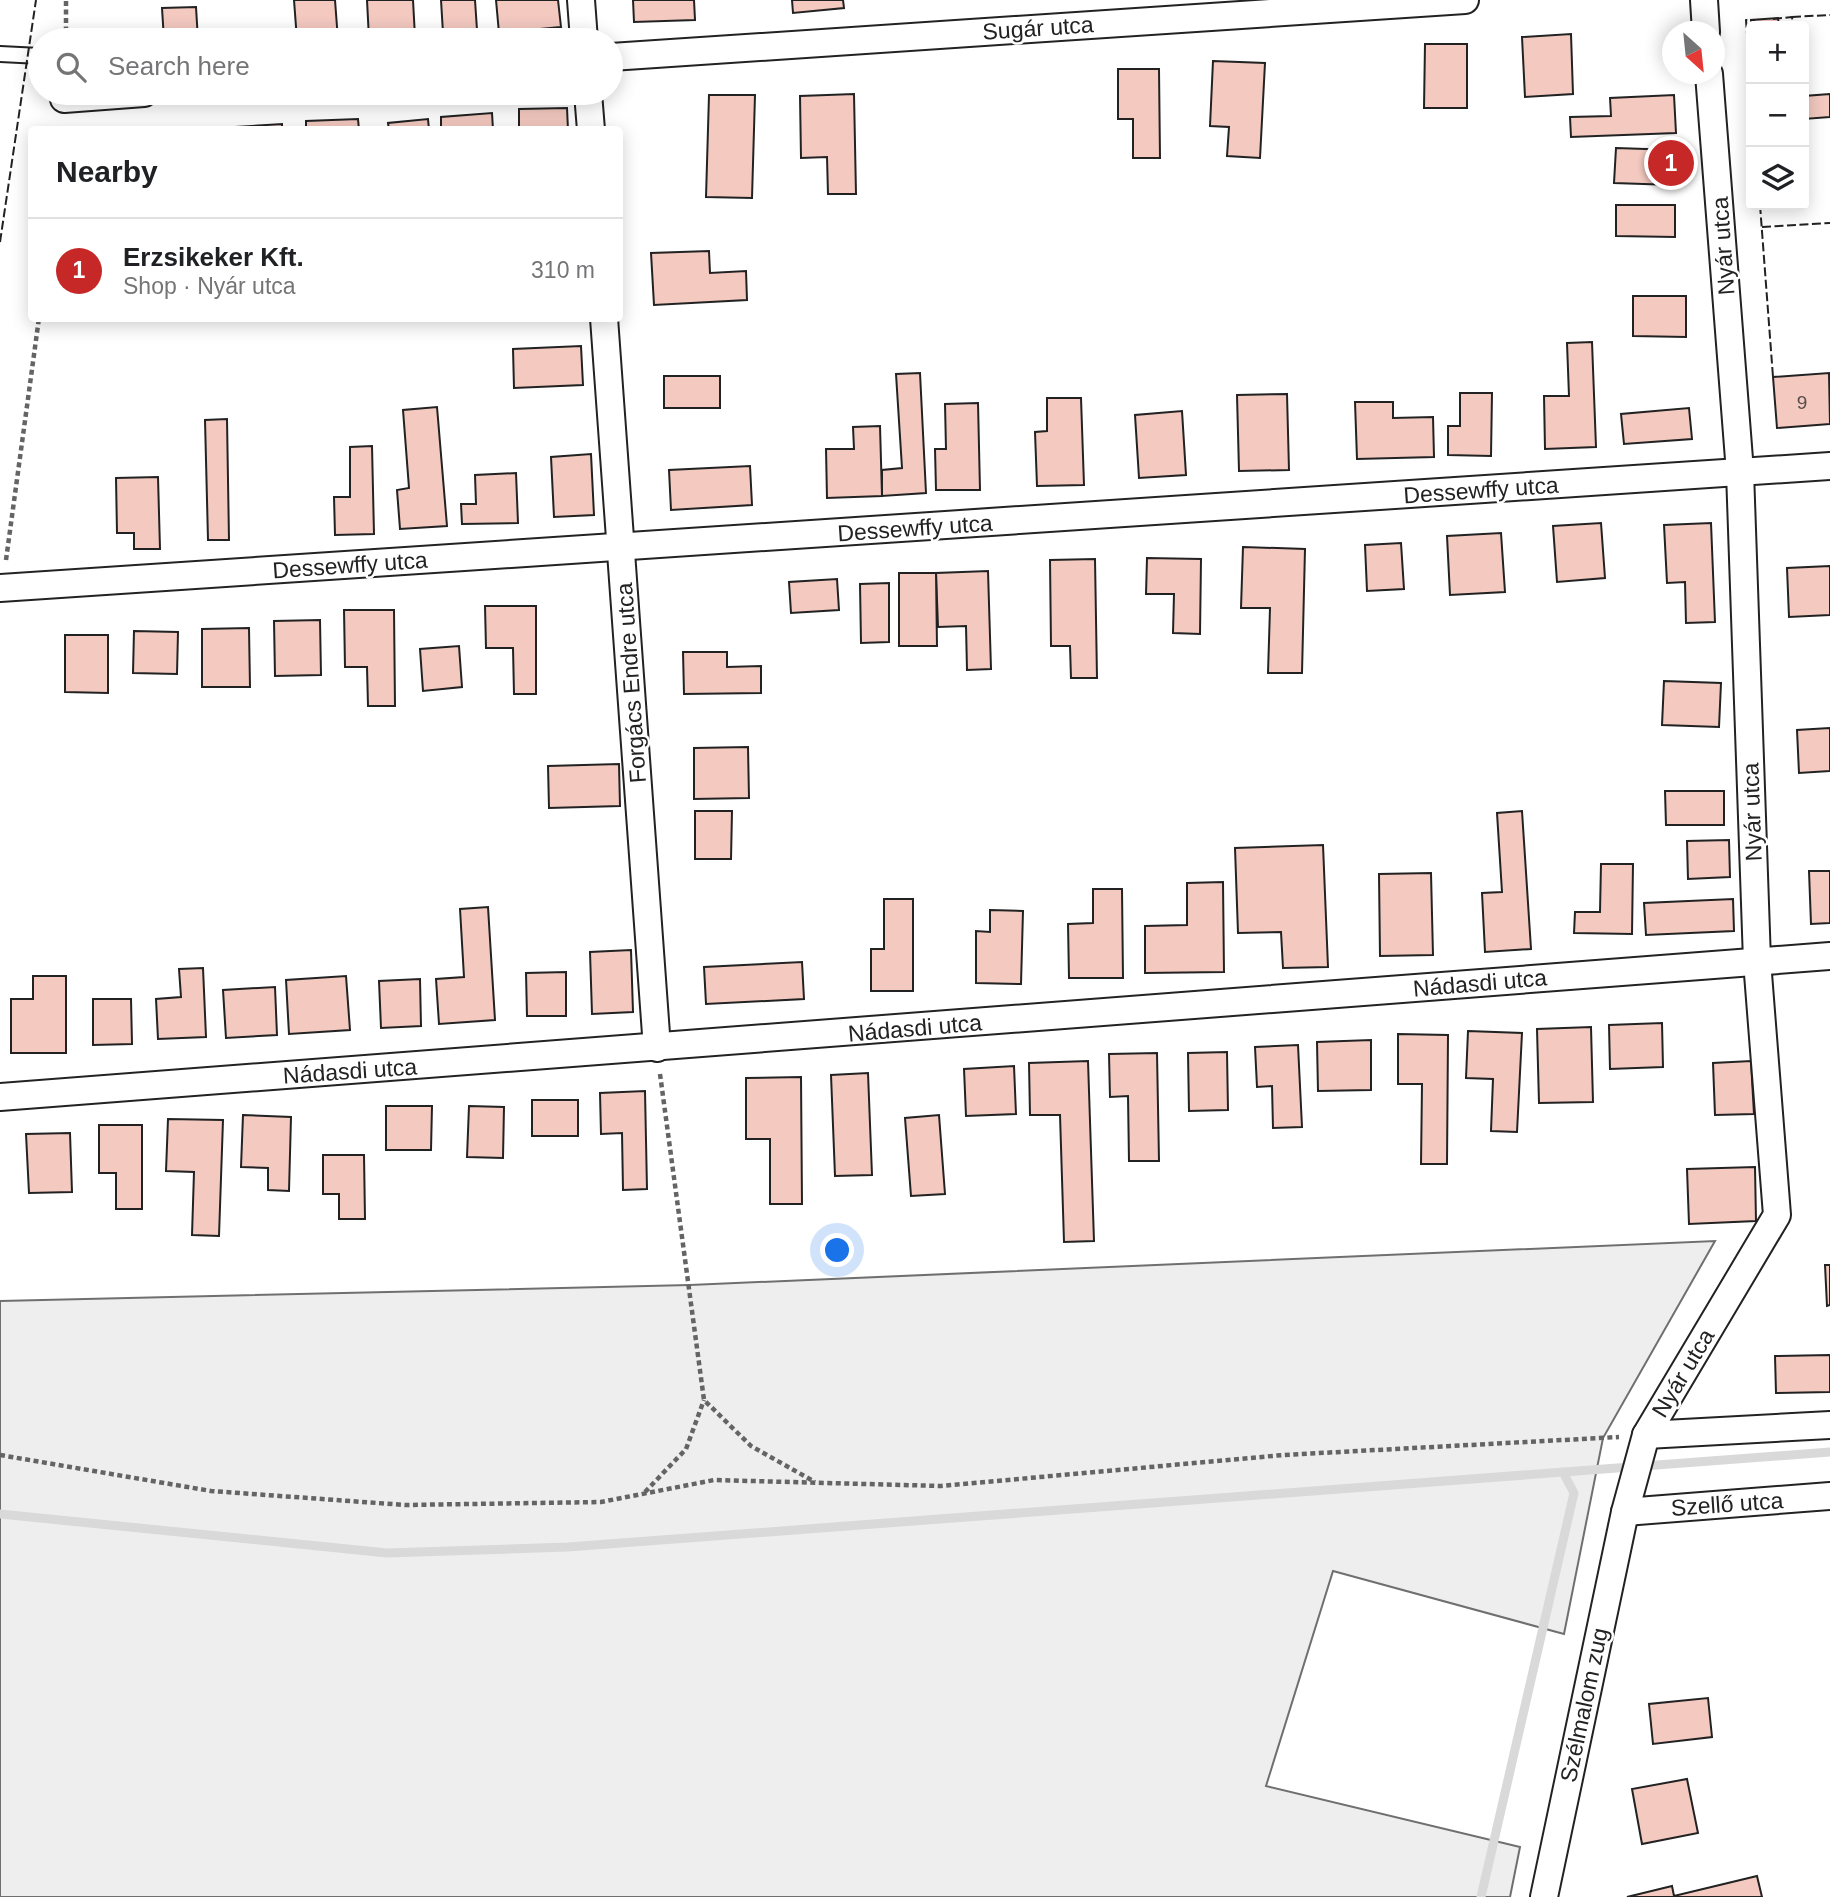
<!DOCTYPE html>
<html lang="en">
<head>
<meta charset="utf-8">
<style>
	body { margin:0; font-family:Arial,sans-serif; background:#f6f6f6; color:#202124 }
	.controls { position:absolute; right:21px; top:21px; display:grid; overflow:hidden; border-radius:7px; box-shadow:0 4px 18px #0003 }
	.controls button { width:63px; height:63px; display:grid; place-items:center; padding:0; border:0; border-bottom:2px solid #e0e0e0; background:#fff; color:#202124; font:35px sans-serif }
	.compass { position:absolute; left:1662px; top:21px; width:63px; height:63px; border-radius:50%; background:#fff; box-shadow:0 4px 18px #0003; rotate:153deg }
	.you { position:absolute; left:838px; top:1251px; width:24px; height:24px; margin:-18px; border:5px solid #fff; border-radius:50%; background:#1a73e8; box-shadow:0 0 0 10px #1a73e833 }
	.badge { display:grid; place-items:center; width:46px; height:46px; border-radius:50%; background:#c62828; color:#fff; font-size:23px; font-weight:700 }
	.pin { position:absolute; translate:-50% -50%; border:4px solid #fff; box-shadow:0 2px 7px #0006 }
	.list { margin:0; padding:0; list-style:none }
	h2 { display:flex; justify-content:space-between; align-items:center; height:91px; margin:0; padding:0 28px; font-size:30px }
	h2 small { font-size:23px; font-weight:400; color:#757577 }
	.list li { display:grid; grid-template-columns:46px 1fr auto; gap:21px; align-items:center; box-sizing:border-box; height:105px; padding:0 28px; border-top:2px solid #e0e0e0 }
	.list b { display:block; font-size:26px; white-space:nowrap }
	.list p { margin:0; font-size:23px; white-space:nowrap; color:#757577 }
	.list em { font-size:23px; font-style:normal; color:#757577 }
	.icon { flex:none; width:38px; height:38px; fill:none; stroke:currentColor; stroke-width:2; stroke-linecap:round; stroke-linejoin:round }
	.map { position:relative; flex:none; width:1830px; height:1897px; overflow:hidden }
	.search { position:absolute; background:#fff; box-shadow:0 4px 18px #0003; left:28px; top:28px; width:595px; height:77px; display:flex; align-items:center; gap:18px; box-sizing:border-box; padding:0 24px; border-radius:38px; color:#757577; font-size:26px }
	.panel { position:absolute; background:#fff; box-shadow:0 4px 18px #0003; left:28px; top:126px; width:595px; height:196px; border-radius:7px }
	.map>svg:first-child { display:block }
</style>
</head>
<body>
<div class="map">
<svg width="1830" height="1897" viewBox="0 0 1830 1897">
	<rect width="100%" height="100%" fill="#fff"/>
	<!-- green -->
	<polygon fill="#eee" stroke="#6f6f6f" stroke-width="2" points="1715,1241 1603,1438 1564,1634 1333,1571 1266,1786 1520,1847 1510,1897 0,1897 0,1301 690,1285"/>
	<g fill="none" stroke-linecap="round" stroke-linejoin="round">
		<!-- stream -->
		<g stroke="#d9d9d9" stroke-width="9">
			<polyline points="0,1514 387,1553 568,1547 1830,1452"/>
			<polyline points="1481,1897 1574,1493 1563,1472"/>
		</g>
	</g>
	<!-- building -->
	<g fill="#f3c9c0" stroke="#222" stroke-width="2">
		<polygon points="294,0 335,0 338,40 297,40"/>
		<polygon points="367,0 413,0 415,37 369,39"/>
		<polygon points="441,0 475,0 477,30 443,33"/>
		<polygon points="496,0 558,0 561,27 499,33"/>
		<polygon points="633,0 694,0 695,20 634,22"/>
		<polygon points="792,0 843,0 844,8 793,13"/>
		<polygon points="196,7 198,40 164,40 162,8"/>
		<polygon points="1778,18 1779,26 1751,26 1751,33 1751,20"/>
		<polygon points="1571,34 1573,94 1525,97 1522,37"/>
		<polygon points="1425,44 1467,44 1467,108 1424,108"/>
		<polygon points="1213,61 1265,63 1260,158 1227,156 1229,127 1210,126"/>
		<polygon points="1118,69 1159,69 1160,158 1133,158 1133,119 1118,119"/>
		<polygon points="854,94 856,194 828,194 827,157 801,158 800,96"/>
		<polygon points="1830,94 1830,117 1804,119 1804,96"/>
		<polygon points="709,95 755,95 752,198 706,197"/>
		<polygon points="1674,95 1676,133 1571,137 1570,117 1611,116 1610,98"/>
		<polygon points="567,108 568,130 519,130 519,109"/>
		<polygon points="492,113 493,130 441,130 441,117"/>
		<polygon points="358,119 359,130 306,130 306,121"/>
		<polygon points="428,119 429,130 389,130 388,123"/>
		<polygon points="282,124 282,130 237,130 236,127"/>
		<polygon points="1616,148 1675,150 1673,185 1614,183"/>
		<polygon points="1616,205 1675,205 1675,237 1616,236"/>
		<polygon points="709,251 710,273 746,271 747,300 654,305 651,253"/>
		<polygon points="1633,296 1686,296 1686,337 1633,336"/>
		<polygon points="1592,342 1596,447 1545,449 1544,396 1569,396 1567,343"/>
		<polygon points="581,346 583,385 514,388 513,349"/>
		<polygon points="920,373 926,493 882,496 882,470 902,468 896,374"/>
		<polygon points="1829,373 1830,424 1777,428 1773,377"/>
		<rect x="664" y="376" width="56" height="32"/>
		<polygon points="1460,393 1492,393 1491,456 1448,455 1448,426 1460,426"/>
		<polygon points="1287,394 1289,470 1239,471 1237,395"/>
		<polygon points="1047,398 1081,398 1084,485 1037,486 1035,432 1047,431"/>
		<polygon points="1355,402 1393,402 1393,418 1433,417 1434,457 1357,459"/>
		<polygon points="978,403 980,490 936,490 935,449 946,449 945,404"/>
		<polygon points="437,407 447,526 400,529 397,490 409,488 403,410"/>
		<polygon points="1689,408 1692,439 1624,444 1621,414"/>
		<polygon points="1182,411 1186,475 1139,478 1135,415"/>
		<polygon points="227,419 229,540 208,540 205,420"/>
		<polygon points="880,426 882,496 827,498 826,449 854,449 853,427"/>
		<polygon points="372,446 374,534 335,535 334,497 350,497 350,447"/>
		<polygon points="591,454 594,515 554,517 551,457"/>
		<polygon points="750,466 752,505 671,510 669,470"/>
		<polygon points="516,473 518,523 462,524 461,504 476,504 475,475"/>
		<polygon points="158,477 160,549 134,549 134,533 117,533 116,478"/>
		<polygon points="1601,523 1605,578 1557,582 1553,526"/>
		<polygon points="1711,523 1715,622 1686,623 1685,582 1667,583 1664,525"/>
		<polygon points="1501,533 1505,592 1450,595 1447,536"/>
		<polygon points="1401,543 1404,589 1367,591 1365,545"/>
		<polygon points="1243,547 1305,549 1302,673 1268,673 1270,608 1241,608"/>
		<polygon points="1147,558 1201,559 1200,634 1173,633 1174,594 1146,594"/>
		<polygon points="1095,559 1097,678 1071,678 1070,646 1051,646 1050,560"/>
		<polygon points="1830,566 1830,615 1789,617 1787,568"/>
		<polygon points="988,571 991,669 967,670 966,626 938,627 936,573"/>
		<polygon points="899,573 936,573 937,646 899,646"/>
		<polygon points="837,579 839,610 791,613 789,582"/>
		<polygon points="889,583 889,642 861,643 860,584"/>
		<polygon points="485,606 536,606 536,694 514,694 513,648 486,648"/>
		<polygon points="344,610 394,610 395,706 368,706 367,667 345,667"/>
		<polygon points="320,620 321,675 275,676 274,621"/>
		<polygon points="249,628 250,687 202,687 202,629"/>
		<polygon points="134,631 178,632 177,674 133,673"/>
		<polygon points="65,635 108,635 108,693 65,692"/>
		<polygon points="459,646 462,687 423,691 420,649"/>
		<polygon points="683,652 727,652 727,667 761,666 761,693 684,694"/>
		<polygon points="1664,681 1721,683 1719,727 1662,725"/>
		<polygon points="1830,728 1830,771 1799,773 1797,730"/>
		<polygon points="748,747 749,798 694,799 694,748"/>
		<polygon points="619,764 620,806 549,808 548,766"/>
		<polygon points="1665,791 1724,791 1724,825 1666,825"/>
		<polygon points="695,811 732,811 731,859 695,859"/>
		<polygon points="1522,811 1531,949 1485,952 1482,893 1502,892 1497,813"/>
		<polygon points="1729,840 1730,877 1688,879 1687,841"/>
		<polygon points="1323,845 1328,967 1283,968 1281,932 1238,933 1235,848"/>
		<polygon points="1601,864 1633,864 1632,934 1574,933 1575,912 1600,912"/>
		<polygon points="1809,871 1830,871 1830,923 1811,924"/>
		<polygon points="1431,873 1433,955 1380,956 1379,874"/>
		<polygon points="1223,882 1224,972 1145,973 1145,926 1187,925 1187,883"/>
		<polygon points="1093,889 1122,889 1123,978 1069,978 1068,924 1093,923"/>
		<polygon points="884,899 913,899 913,991 871,991 871,949 884,949"/>
		<polygon points="1733,899 1734,931 1646,935 1644,903"/>
		<polygon points="488,907 495,1020 439,1024 436,979 464,977 460,909"/>
		<polygon points="990,910 1023,911 1021,984 976,983 976,931 990,932"/>
		<polygon points="631,950 633,1012 592,1014 590,952"/>
		<polygon points="802,962 804,999 706,1004 704,967"/>
		<polygon points="203,968 206,1037 158,1039 156,999 181,997 179,969"/>
		<polygon points="566,972 566,1016 527,1016 526,973"/>
		<polygon points="33,976 66,976 66,1053 11,1053 11,999 33,999"/>
		<polygon points="346,976 350,1030 289,1034 286,980"/>
		<polygon points="420,979 421,1026 381,1028 379,981"/>
		<polygon points="275,987 277,1035 226,1038 223,990"/>
		<polygon points="93,999 131,999 132,1044 93,1045"/>
		<polygon points="1662,1023 1663,1067 1610,1069 1609,1025"/>
		<polygon points="1591,1027 1593,1102 1539,1103 1537,1029"/>
		<polygon points="1468,1031 1522,1033 1517,1132 1491,1131 1493,1079 1466,1078"/>
		<polygon points="1398,1034 1448,1035 1447,1164 1421,1164 1422,1084 1398,1084"/>
		<polygon points="1371,1040 1371,1090 1318,1091 1317,1042"/>
		<polygon points="1298,1045 1302,1127 1273,1128 1272,1086 1257,1087 1255,1047"/>
		<polygon points="1227,1052 1228,1110 1189,1111 1188,1053"/>
		<polygon points="1157,1053 1159,1161 1129,1161 1128,1096 1110,1097 1109,1054"/>
		<polygon points="1088,1061 1094,1241 1064,1242 1060,1115 1030,1115 1029,1063"/>
		<polygon points="1751,1061 1754,1114 1715,1115 1713,1063"/>
		<polygon points="1014,1066 1016,1114 966,1116 964,1069"/>
		<polygon points="868,1073 872,1175 835,1176 831,1075"/>
		<polygon points="801,1077 802,1204 770,1204 770,1139 746,1139 746,1078"/>
		<polygon points="645,1091 647,1189 623,1190 622,1133 601,1134 600,1093"/>
		<rect x="532" y="1100" width="46" height="36"/>
		<polygon points="386,1106 432,1106 431,1150 386,1150"/>
		<polygon points="469,1106 504,1107 503,1158 467,1157"/>
		<polygon points="243,1115 291,1117 289,1191 268,1190 268,1168 241,1167"/>
		<polygon points="939,1115 945,1194 911,1196 905,1118"/>
		<polygon points="168,1119 223,1120 219,1236 192,1235 194,1172 166,1171"/>
		<polygon points="99,1125 142,1125 142,1209 116,1209 116,1173 99,1173"/>
		<polygon points="70,1133 72,1192 29,1193 26,1134"/>
		<polygon points="323,1155 364,1155 365,1219 339,1219 339,1194 323,1194"/>
		<polygon points="1755,1167 1756,1221 1689,1224 1687,1169"/>
		<polygon points="1825,1265 1830,1265 1830,1305 1827,1306"/>
		<polygon points="1830,1355 1830,1392 1776,1393 1775,1356"/>
		<polygon points="1708,1698 1712,1737 1653,1744 1649,1704"/>
		<polygon points="1687,1779 1698,1833 1642,1844 1632,1789"/>
		<polygon points="1757,1876 1762,1897 1627,1897 1672,1886 1674,1896"/>
	</g>
	<g fill="none" stroke-linecap="round" stroke-linejoin="round">
		<defs>
			<polyline id="lane" points="0,54 40,56"/>
			<g id="street">
				<polyline points="581,0 584,40"/>
				<polyline points="1704,0 1706,32"/>
				<polyline points="611,57 1465,0"/>
				<polyline points="588,93 591,130"/>
				<polyline points="64,99 144,93"/>
				<polyline points="604,318 657,1048"/>
				<polyline points="0,588 1830,466"/>
				<polyline points="0,1097 1830,956"/>
				<polyline points="1646,1435 1830,1425"/>
				<polyline points="1625,1512 1830,1496"/>
				<polyline points="1544,1897 1625,1512 1646,1435 1777,1215 1757,961 1740,472 1709,74"/>
			</g>
		</defs>
		<!-- lane casing -->
		<use href="#lane" stroke="#222" stroke-width="18"/>
		<!-- street casing -->
		<use href="#street" stroke="#222" stroke-width="30"/>
		<!-- path -->
		<g stroke="#646464" stroke-width="4.5" stroke-dasharray="5 3.5" stroke-linecap="butt">
			<polyline points="66,40 66,0"/>
			<polyline points="6,560 39,318"/>
			<polyline points="660,1074 704,1400 751,1446 815,1482"/>
			<polyline points="0,1455 211,1491 405,1505 601,1502 714,1480 941,1486 1283,1455 1619,1437"/>
			<polyline points="645,1492 686,1449 704,1400"/>
		</g>
		<!-- lane -->
		<use href="#lane" stroke="#fff" stroke-width="14"/>
		<!-- street -->
		<use href="#street" stroke="#fff" stroke-width="26"/>
		<!-- fence -->
		<g stroke="#222" stroke-width="2" stroke-dasharray="9 3.5" stroke-linecap="butt">
			<polyline points="1792,17 1830,15"/>
			<polyline points="1773,19 1792,17 1793,26"/>
			<polyline points="1751,90 1746,20 1755,20"/>
			<polyline points="1760,205 1773,377"/>
			<polyline points="1762,227 1830,223"/>
			<polyline points="0,242 36,0"/>
		</g>
	</g>
	<g text-anchor="middle" dominant-baseline="central" stroke-width="5" stroke-linejoin="round" paint-order="stroke">
		<!-- number labels -->
		<g font-size="19" fill="#564c4a">
			<text x="1802" y="402">9</text>
		</g>
		<!-- street labels -->
		<g font-size="23" fill="#222" stroke="#fff">
			<text transform="translate(1038 28) rotate(-4)">Sugár utca</text>
			<text transform="translate(1723 246) rotate(-94)">Nyár utca</text>
			<text transform="translate(1481 490) rotate(-4)">Dessewffy utca</text>
			<text transform="translate(915 528) rotate(-4)">Dessewffy utca</text>
			<text transform="translate(350 565) rotate(-4)">Dessewffy utca</text>
			<text transform="translate(631 683) rotate(-94)">Forgács Endre utca</text>
			<text transform="translate(1752 812) rotate(-92)">Nyár utca</text>
			<text transform="translate(1480 983) rotate(-5)">Nádasdi utca</text>
			<text transform="translate(915 1028) rotate(-5)">Nádasdi utca</text>
			<text transform="translate(350 1071) rotate(-4)">Nádasdi utca</text>
			<text transform="translate(1683 1373) rotate(-59)">Nyár utca</text>
			<text transform="translate(1727 1504) rotate(-4)">Szellő utca</text>
			<text transform="translate(1584 1705) rotate(-78)">Szélmalom zug</text>
		</g>
	</g>
</svg>
<div class="controls">
<button>+</button>
<button>−</button>
<button><svg class="icon" aria-label="layers" viewBox="0 0 24 24"><path d="M12 4l9 5-9 5-9-5zM3 14l9 5 9-5"/></svg></button>
</div>
<svg class="compass" viewBox="-18 -18 36 36"><path d="M0-13l5 13h-10z" fill="#e53935"/><path d="M0 13l5-13h-10z" fill="#757577"/></svg>
<div class="you"></div>
<div class="pin badge" style="left:1671px;top:163px">1</div>
<div class="search"><svg class="icon" aria-label="search" viewBox="0 0 24 24"><circle cx="10" cy="10" r="6"/><path d="M15 15l6 6"/></svg>Search here</div>
<section class="panel">
<h2>Nearby<small></small></h2>
<ul class="list">
<li><span class="badge">1</span><div><b>Erzsikeker Kft.</b><p>Shop · Nyár utca</p></div><em>310 m</em></li>
</ul>
</section>
</div>
</body>
</html>
